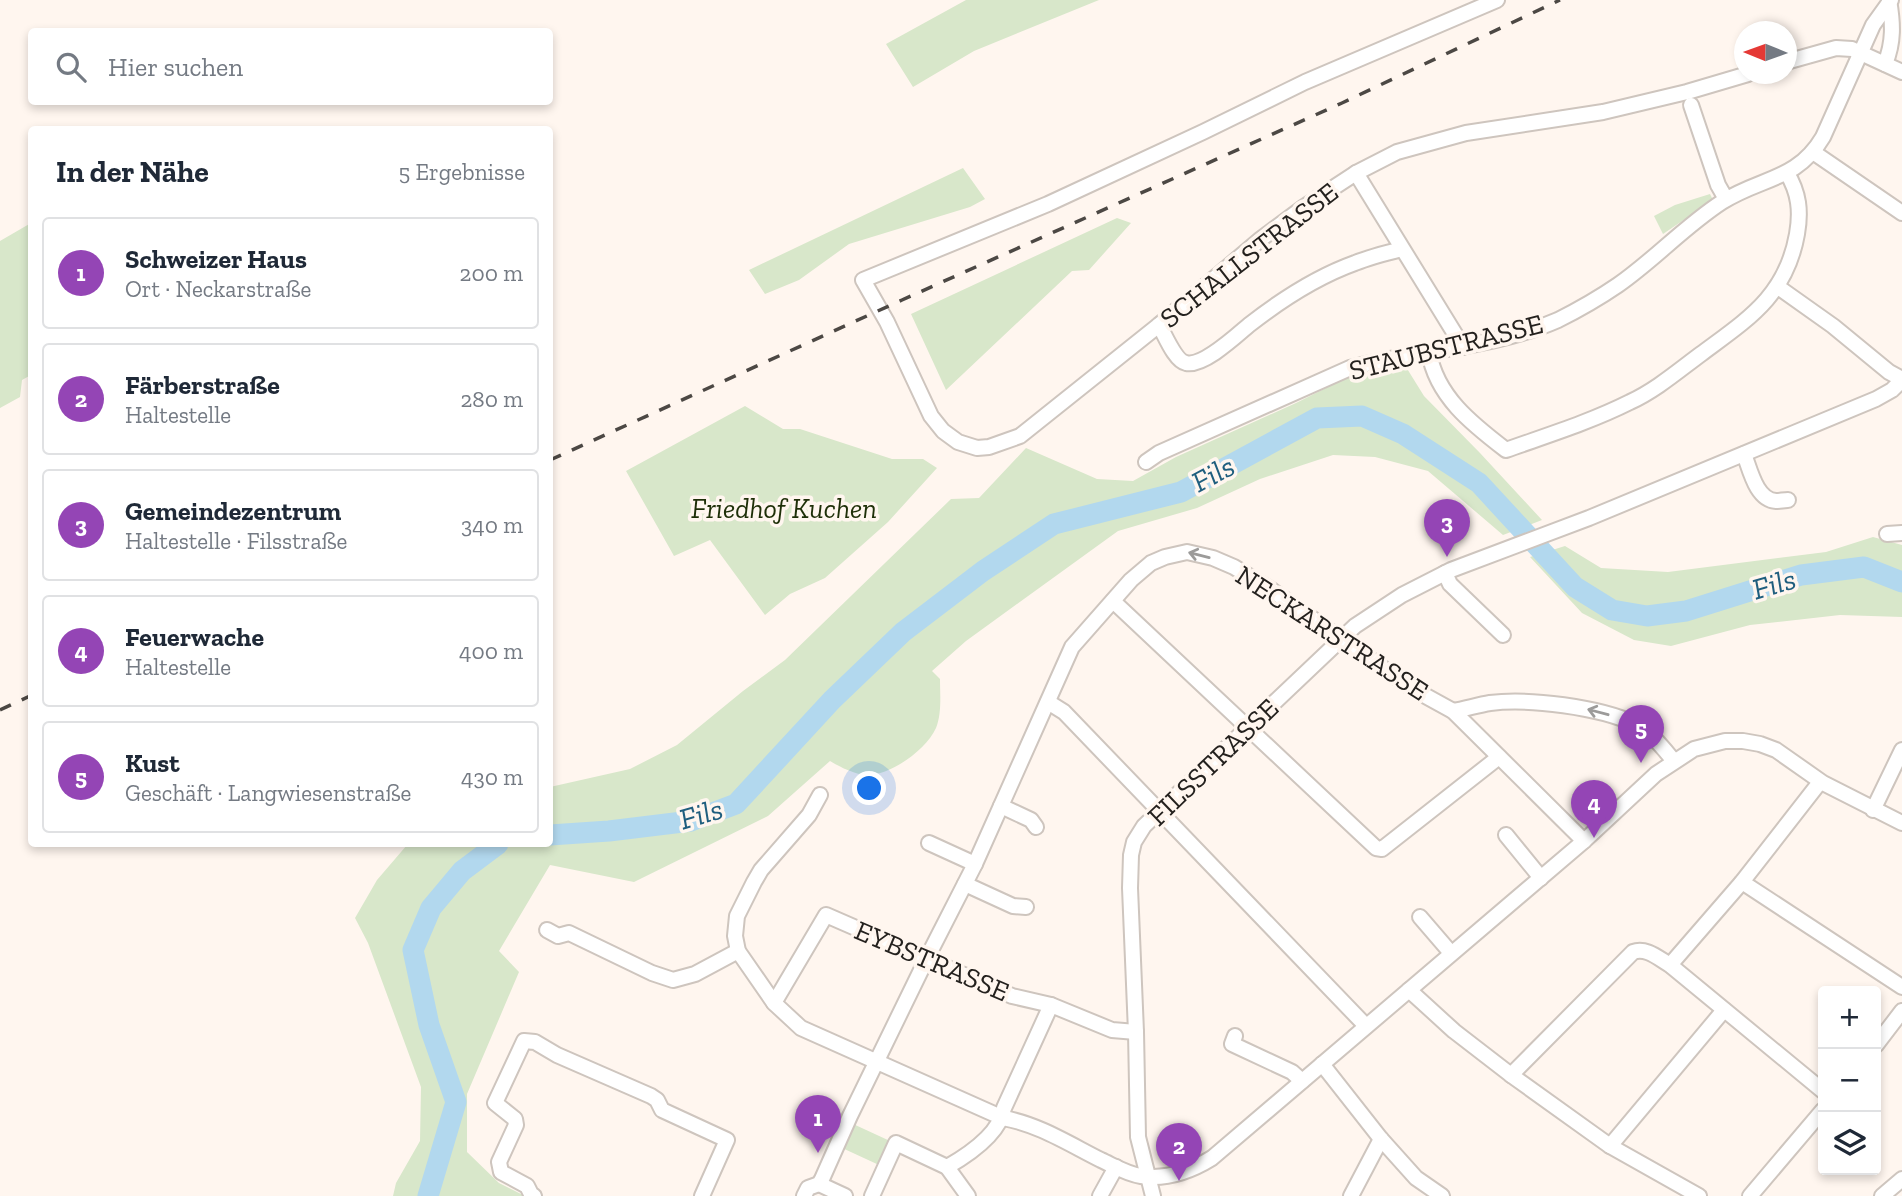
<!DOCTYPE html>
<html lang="de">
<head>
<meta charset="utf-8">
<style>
	body { margin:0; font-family:"Zilla Slab",serif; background:#f2f2f3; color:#1f2937 }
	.controls { position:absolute; right:21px; bottom:21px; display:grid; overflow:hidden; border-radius:7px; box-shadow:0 4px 10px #0003 }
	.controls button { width:63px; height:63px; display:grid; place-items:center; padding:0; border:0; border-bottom:2px solid #e0e1e3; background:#fff; color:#1f2937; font:35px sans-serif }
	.compass { position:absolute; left:1734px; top:21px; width:63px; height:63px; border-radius:50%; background:#fff; box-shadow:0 4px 10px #0003; rotate:271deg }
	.you { position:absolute; left:870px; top:789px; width:24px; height:24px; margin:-18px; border:5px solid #fff; border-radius:50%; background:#1a73e8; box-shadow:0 0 0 10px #1a73e833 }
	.badge { display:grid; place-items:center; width:46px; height:46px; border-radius:50%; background:#9445b5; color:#fff; font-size:23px; font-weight:700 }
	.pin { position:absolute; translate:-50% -58px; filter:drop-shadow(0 2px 4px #0008) }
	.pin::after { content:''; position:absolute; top:37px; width:24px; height:21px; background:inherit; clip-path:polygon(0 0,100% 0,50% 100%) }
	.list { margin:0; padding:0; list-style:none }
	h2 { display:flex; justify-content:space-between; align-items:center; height:91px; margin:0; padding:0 28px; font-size:30px }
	h2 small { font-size:23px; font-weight:400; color:#747a83 }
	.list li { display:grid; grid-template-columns:46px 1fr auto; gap:21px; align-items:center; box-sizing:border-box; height:112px; margin:0 14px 14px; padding:0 14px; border:2px solid #e0e1e3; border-radius:7px }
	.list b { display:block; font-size:26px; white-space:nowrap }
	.list p { margin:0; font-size:23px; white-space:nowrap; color:#747a83 }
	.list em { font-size:23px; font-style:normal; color:#747a83 }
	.icon { flex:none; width:38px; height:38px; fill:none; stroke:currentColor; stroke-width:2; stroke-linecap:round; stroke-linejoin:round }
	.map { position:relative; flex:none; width:1902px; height:1196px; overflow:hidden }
	.search { position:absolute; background:#fff; box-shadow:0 4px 10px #0003; left:28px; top:28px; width:525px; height:77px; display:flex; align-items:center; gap:18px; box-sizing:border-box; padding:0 24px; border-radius:7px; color:#747a83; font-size:26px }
	.panel { position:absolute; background:#fff; box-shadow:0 4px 10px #0003; left:28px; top:126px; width:525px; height:721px; border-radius:7px }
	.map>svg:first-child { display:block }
</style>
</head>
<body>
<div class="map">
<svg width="1902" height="1196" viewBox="0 0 1902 1196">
	<rect width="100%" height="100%" fill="#fff6ef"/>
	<!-- green -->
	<g fill="#d8e7ca">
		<polygon points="966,0 1099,0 974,51 913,87 886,44"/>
		<polygon points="963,168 985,199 970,207 849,244 799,280 765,294 749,270"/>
		<polygon points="1710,194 1713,200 1663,234 1654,216 1675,205"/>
		<polygon points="1117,218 1131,223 1089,270 1072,271 946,390 911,314"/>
		<polygon points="31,223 31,375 22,380 20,397 0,408 0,241"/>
		<path d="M 1406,367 L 1424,396 L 1480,453 L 1542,520 L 1503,535 L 1428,471 L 1375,457 L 1333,455 L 1260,479 L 1197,508 L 1118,531 L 966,641 L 932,671 L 940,679 C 940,694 942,713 936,728 C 926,750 890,776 866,775 C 854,774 840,767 830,761 L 768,816 L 634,882 L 550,865 L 499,951 L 519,972 L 467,1094 L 467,1152 L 499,1183 L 525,1196 L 393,1196 L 396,1183 L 420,1141 L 421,1087 L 368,943 L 355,918 L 377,880 L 407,845 L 550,844 L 550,787 L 630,769 L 677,745 L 743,691 L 785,660 L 951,499 L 979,498 L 1026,448 L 1097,479 L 1133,481 L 1176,457 L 1296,403 L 1350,376 Z"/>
		<polygon points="745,406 783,429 800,429 892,459 923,459 937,468 888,522 825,578 790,594 765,615 710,540 674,556 626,471"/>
		<polygon points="1873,537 1902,545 1902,617 1840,615 1750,625 1671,646 1634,640 1582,613 1530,557 1565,546 1601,568 1668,572 1826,552"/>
		<polygon points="851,1123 890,1141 879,1165 840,1147"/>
	</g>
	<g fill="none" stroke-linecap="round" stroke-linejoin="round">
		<!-- river -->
		<g stroke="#b2d8ee" stroke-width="21">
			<polyline points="550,835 609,831 691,821 736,804 832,700 903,632 983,571 1054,524 1181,492 1317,418 1362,416 1403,434 1479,483 1575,587 1612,610 1647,616 1686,611 1801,575 1864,567 1902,582"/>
			<polyline points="428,1196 456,1102 429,1025 413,950 431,908 462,871 498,844"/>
		</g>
		<defs>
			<g id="minor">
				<polyline points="1497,0 1305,82 1203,132 1048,204 863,280 887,322 931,416 943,431 958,442 977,448 989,447 1020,436 1159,325 1261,239 1304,207 1356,173 1397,152 1466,133 1603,112 1687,92 1748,74"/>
				<polyline points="1786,62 1836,48 1852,49 1902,72"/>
				<path d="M 1885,64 C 1894,42 1893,23 1889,0"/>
				<polyline points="1691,105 1718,185 1726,199"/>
				<polyline points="1813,152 1902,213"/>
				<polyline points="1356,173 1463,347"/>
				<polyline points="1778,287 1833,326 1889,372 1902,379"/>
				<path d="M 1159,325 C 1165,335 1175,361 1186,363 C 1203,367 1236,336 1249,325 C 1281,300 1316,277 1355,263 C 1370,257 1386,253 1402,249"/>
				<path d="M 1429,352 C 1436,396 1472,424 1506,450 C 1548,435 1590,422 1630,402 C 1656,390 1678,371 1701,354 C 1748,319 1786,296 1797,234 C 1801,211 1799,193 1787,173"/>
				<path d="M 1744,454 C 1750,469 1756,500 1776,501 C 1780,501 1784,500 1788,500"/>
				<path d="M 1146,462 L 1159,453 L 1350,368 C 1418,349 1492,349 1558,320 C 1578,310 1599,298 1618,285 C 1654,260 1685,226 1722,202 C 1761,177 1797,181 1823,137 L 1873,25 L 1891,0"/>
				<polyline points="1887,534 1902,533"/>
				<polyline points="1445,573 1450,584 1503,635"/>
				<polyline points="1113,601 1376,848 1382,849 1499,757"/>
				<polyline points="1048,702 1064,712 1366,1026"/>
				<path d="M 1453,711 C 1465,709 1478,705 1490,703 C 1528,698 1600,707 1635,724 C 1650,731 1663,748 1674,761"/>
				<path d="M 820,795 L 809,815 L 761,870 L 754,882 L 737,916 L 735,936 L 738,951 L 774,1003 L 801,1028 L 1003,1118 C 1038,1124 1069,1144 1101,1160 C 1114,1166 1127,1174 1141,1176 C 1167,1180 1191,1171 1212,1158 L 1584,841 L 1656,774 L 1694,749 L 1725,741 L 1743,741 L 1760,744 L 1776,750 L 1823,783 L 1902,823"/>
				<polyline points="1001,806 1031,820 1036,827"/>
				<polyline points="1873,810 1902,750"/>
				<polyline points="1506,835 1541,878"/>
				<polyline points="929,843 975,864"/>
				<polyline points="1742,882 1902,987"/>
				<polyline points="965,884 1013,906 1026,907"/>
				<polyline points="1420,917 1451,953"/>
				<polyline points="547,930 558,936 569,933 652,973 673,980 695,974 738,951"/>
				<polyline points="1670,965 1742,882 1820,782"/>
				<polyline points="1409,990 1454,1031 1511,1075 1610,1146 1699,1196"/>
				<polyline points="774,1003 826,915 1012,996 1051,1005 1112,1030 1136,1032"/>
				<polyline points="1235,1036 1232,1044 1292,1072 1302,1081"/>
				<polyline points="1876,1045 1902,1011"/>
				<polyline points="1322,1064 1381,1139 1416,1178 1442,1196"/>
				<path d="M 1511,1075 L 1633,952 C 1646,947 1658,958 1670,965 L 1823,1091"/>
				<polyline points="1610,1146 1724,1010"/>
				<path d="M 947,1167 C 968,1155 1000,1134 1004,1108 L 1051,1005"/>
				<polyline points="819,1184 845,1196"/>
				<polyline points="534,1196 531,1194 527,1186 501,1172 499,1162 516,1125 515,1119 495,1103 524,1041 535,1042 557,1055 651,1096 657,1100 662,1110 727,1140 702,1196"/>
				<polyline points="804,1196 808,1188 819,1184 822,1179 850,1116 926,960 975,864 1072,647 1131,580 1151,563 1165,557 1187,552 1213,558 1234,567 1273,591 1413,689 1453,711 1584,841"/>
				<polyline points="872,1196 896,1143 947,1167 968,1196"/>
				<polyline points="1100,1196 1116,1167"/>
				<polyline points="1153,1196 1138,1137 1136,1032 1130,888 1131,855 1134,842 1144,826 1355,626 1402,595 1451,570 1589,518 1876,399 1892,390 1902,380"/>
				<polyline points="1351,1196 1381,1139"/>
				<polyline points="1750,1196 1823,1110"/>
				<polyline points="1882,1196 1902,1179"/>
			</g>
		</defs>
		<!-- minor casing -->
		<use href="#minor" stroke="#cec5be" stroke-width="18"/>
		<!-- minor -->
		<use href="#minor" stroke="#fff" stroke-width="14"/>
		<!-- rail -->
		<g stroke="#4c4844" stroke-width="3.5" stroke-dasharray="12 12" stroke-linecap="butt">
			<polyline points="550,460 902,300 1342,103 1560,0"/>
			<polyline points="0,710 32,695"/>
		</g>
	</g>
	<!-- one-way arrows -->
	<defs><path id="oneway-shaft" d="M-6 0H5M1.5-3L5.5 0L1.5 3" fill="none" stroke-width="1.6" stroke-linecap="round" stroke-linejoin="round" transform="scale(1.75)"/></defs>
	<g stroke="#9c9b9a">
		<use href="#oneway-shaft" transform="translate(1199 555) rotate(-166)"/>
		<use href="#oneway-shaft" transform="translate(1598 712) rotate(-165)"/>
	</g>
	<g text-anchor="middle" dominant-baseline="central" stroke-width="7" stroke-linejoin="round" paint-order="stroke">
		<!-- street labels -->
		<g font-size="28" fill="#24211e" stroke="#fff6ef">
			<text transform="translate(1249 255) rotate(-38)">SCHALLSTRASSE</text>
			<text transform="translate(1446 347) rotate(-14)">STAUBSTRASSE</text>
			<text transform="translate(1332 633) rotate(33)">NECKARSTRASSE</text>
			<text transform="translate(1213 762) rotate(-44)">FILSSTRASSE</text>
			<text transform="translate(932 961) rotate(23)">EYBSTRASSE</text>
		</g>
		<!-- park labels -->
		<g font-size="28" font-style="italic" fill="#1e2f08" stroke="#fff6ef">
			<text x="784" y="508">Friedhof Kuchen</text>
		</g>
		<!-- water labels -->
		<g font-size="30" font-style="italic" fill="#1f5e7e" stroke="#fff6ef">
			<text transform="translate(1213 474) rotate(-28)">Fils</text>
			<text transform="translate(1774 584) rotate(-16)">Fils</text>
			<text transform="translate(701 814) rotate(-16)">Fils</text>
		</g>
	</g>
</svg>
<div class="controls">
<button>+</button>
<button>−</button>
<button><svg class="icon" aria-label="layers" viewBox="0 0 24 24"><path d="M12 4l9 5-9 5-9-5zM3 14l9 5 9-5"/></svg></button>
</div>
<svg class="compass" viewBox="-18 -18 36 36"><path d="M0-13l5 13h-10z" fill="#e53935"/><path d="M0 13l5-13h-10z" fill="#747a83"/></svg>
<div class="you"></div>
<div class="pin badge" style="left:818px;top:1153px">1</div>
<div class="pin badge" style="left:1179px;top:1181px">2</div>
<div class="pin badge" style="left:1447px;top:557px">3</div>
<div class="pin badge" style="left:1594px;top:838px">4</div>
<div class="pin badge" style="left:1641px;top:763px">5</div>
<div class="search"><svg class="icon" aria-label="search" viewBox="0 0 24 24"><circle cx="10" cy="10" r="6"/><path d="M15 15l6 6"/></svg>Hier suchen</div>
<section class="panel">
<h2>In der Nähe<small>5 Ergebnisse</small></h2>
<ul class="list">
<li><span class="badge">1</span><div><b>Schweizer Haus</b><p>Ort · Neckarstraße</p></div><em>200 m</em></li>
<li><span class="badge">2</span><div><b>Färberstraße</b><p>Haltestelle</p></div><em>280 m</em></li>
<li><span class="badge">3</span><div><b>Gemeindezentrum</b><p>Haltestelle · Filsstraße</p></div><em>340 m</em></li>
<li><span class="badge">4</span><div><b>Feuerwache</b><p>Haltestelle</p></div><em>400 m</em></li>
<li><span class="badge">5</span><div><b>Kust</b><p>Geschäft · Langwiesenstraße</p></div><em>430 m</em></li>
</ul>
</section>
</div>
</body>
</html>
